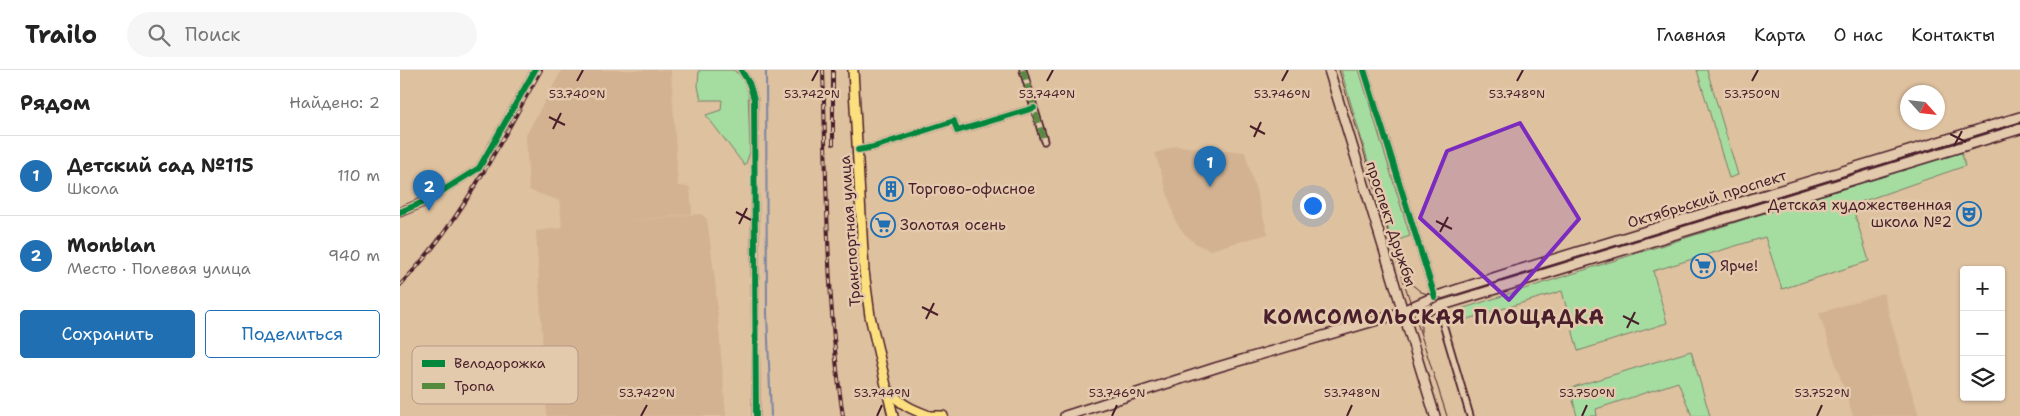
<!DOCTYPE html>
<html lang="ru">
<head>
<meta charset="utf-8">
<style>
	body { margin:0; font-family:"Shantell Sans",sans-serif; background:#f6f6f6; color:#222 }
	.controls { position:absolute; right:15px; bottom:15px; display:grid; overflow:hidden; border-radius:5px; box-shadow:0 1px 4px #0004 }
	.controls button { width:45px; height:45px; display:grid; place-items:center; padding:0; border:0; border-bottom:1px solid #e0e0e0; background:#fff; color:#222; font:25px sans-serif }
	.compass { position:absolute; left:1500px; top:15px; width:45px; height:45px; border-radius:50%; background:#fff; box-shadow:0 1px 4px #0004; rotate:117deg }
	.you { position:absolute; left:912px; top:135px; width:18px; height:18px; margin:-12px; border:4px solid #fff; border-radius:50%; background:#1a73e8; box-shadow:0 0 0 8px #1a73e833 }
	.badge { display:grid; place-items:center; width:32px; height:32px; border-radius:50%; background:#1f6fb2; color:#fff; font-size:16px; font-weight:700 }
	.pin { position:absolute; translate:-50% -41px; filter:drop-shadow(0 1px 2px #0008) }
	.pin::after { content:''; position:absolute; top:26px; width:18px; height:15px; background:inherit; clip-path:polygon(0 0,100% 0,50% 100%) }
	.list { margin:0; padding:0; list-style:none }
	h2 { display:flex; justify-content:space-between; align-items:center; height:65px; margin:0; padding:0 20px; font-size:21px }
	h2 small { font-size:16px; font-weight:400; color:#767676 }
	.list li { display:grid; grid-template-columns:32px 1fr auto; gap:15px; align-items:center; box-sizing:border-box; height:80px; padding:0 20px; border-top:1px solid #e0e0e0 }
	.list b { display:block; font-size:19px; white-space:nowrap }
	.list p { margin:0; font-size:16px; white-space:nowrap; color:#767676 }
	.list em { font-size:16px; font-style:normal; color:#767676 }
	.actions { display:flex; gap:10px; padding:15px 20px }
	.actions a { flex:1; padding:11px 0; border:1px solid #1f6fb2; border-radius:5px; text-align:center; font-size:18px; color:#1f6fb2 }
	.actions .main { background:#1f6fb2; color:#fff }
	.icon { flex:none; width:28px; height:28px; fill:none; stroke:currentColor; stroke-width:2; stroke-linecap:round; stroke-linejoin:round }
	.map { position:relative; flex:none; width:1620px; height:346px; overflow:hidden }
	header { display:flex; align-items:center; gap:30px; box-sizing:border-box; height:70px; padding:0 25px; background:#fff; border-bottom:1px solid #e0e0e0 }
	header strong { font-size:24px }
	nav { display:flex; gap:28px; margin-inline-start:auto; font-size:18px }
	.search { width:350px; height:45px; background:#f6f6f6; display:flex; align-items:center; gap:12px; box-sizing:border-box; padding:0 18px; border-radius:28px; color:#767676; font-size:19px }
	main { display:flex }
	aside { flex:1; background:#fff }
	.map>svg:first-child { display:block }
</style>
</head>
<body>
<header>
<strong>Trailo</strong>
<div class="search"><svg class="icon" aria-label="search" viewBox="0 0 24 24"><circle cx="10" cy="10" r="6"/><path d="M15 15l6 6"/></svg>Поиск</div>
<nav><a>Главная</a><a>Карта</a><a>О нас</a><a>Контакты</a></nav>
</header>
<main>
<aside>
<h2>Рядом<small>Найдено: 2</small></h2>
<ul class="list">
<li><span class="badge">1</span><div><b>Детский сад №115</b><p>Школа</p></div><em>110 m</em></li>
<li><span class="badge">2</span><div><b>Monblan</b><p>Место · Полевая улица</p></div><em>940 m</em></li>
</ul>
<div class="actions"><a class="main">Сохранить</a><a>Поделиться</a></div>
</aside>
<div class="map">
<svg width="1620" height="346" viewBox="0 0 1620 346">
	<rect width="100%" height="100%" fill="#dec19f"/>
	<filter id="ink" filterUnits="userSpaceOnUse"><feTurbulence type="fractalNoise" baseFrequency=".02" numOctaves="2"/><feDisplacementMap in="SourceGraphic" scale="10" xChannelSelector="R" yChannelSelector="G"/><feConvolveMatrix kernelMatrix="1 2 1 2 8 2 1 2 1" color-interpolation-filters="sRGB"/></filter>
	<g filter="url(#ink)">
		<!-- built -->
		<g fill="#d2b291">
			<polygon points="162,0 271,0 278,116 290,117 292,144 212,153 301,144 307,149 315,210 326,346 147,346 136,161 162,158 160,131 129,120 126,65"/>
			<polygon points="776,76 845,82 868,164 810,180 796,174 783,162 776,152 755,83"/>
			<polygon points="1483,223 1505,300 1519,346 1453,346 1419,243"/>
		</g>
		<!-- green -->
		<g fill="#a5dda1" stroke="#787e66">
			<polygon points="299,0 333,0 340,5 348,19 350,82 345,96 306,45 321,40 322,30 301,30 298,16"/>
			<polygon points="941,0 959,0 1010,166 992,172"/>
			<polygon points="1297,0 1307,0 1338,105 1329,108"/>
			<polygon points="1561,81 1565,96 1452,135 1469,191 1382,219 1365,167 1253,201 1267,253 1178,281 1162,221 1051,254 1049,250 1051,244 1061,239"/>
			<polygon points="1291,281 1310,346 1292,346 1278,312 1196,339 1197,346 1177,346 1170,318"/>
		</g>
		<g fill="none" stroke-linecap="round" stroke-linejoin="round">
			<!-- stream -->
			<polyline stroke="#7984a4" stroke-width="2" points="366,0 367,243 371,346"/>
			<defs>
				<g id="minor">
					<polyline points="341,0 349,13 354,29 356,346"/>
					<polyline points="623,0 644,71"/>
					<polyline points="964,0 1035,227"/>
					<polyline points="458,80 474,77 554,51 557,61 634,38"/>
					<polyline points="26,131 79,98 135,0"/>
					<polyline points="1038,237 1070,346"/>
				</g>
				<polyline id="tertiary" points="0,142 26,131"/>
				<g id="secondary">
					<polyline points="929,0 1035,346"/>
					<polyline points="1004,241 1018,242 1030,239 1620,59"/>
					<polyline points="665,346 818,297 991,246 1034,227 1112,202 1620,47"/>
				</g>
				<g id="primary">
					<polyline points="453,0 464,201 470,246 493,346"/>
					<path d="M 490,321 C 500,334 511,339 527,345"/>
					<polyline points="522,346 543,346"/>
				</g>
			</defs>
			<!-- minor casing -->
			<use href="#minor" stroke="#4a1f2b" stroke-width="9"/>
			<!-- tertiary casing -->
			<use href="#tertiary" stroke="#4a1f2b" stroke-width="11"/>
			<!-- secondary casing -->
			<use href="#secondary" stroke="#4a1f2b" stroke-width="12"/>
			<!-- primary casing -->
			<use href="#primary" stroke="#4a1f2b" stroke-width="12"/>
			<!-- minor -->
			<use href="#minor" stroke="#e4caac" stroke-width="5.5"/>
			<!-- tertiary -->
			<use href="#tertiary" stroke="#e4caac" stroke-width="8"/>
			<!-- secondary -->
			<use href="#secondary" stroke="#e4caac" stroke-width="9"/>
			<!-- primary -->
			<use href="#primary" stroke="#fce080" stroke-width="9"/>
			<!-- tram -->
			<g stroke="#4a1f2b" stroke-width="1">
				<polyline points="939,0 993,178 1047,346"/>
				<polyline points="1003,207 1021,222 1044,229"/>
				<path d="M 1021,262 C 1020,246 1027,236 1041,229 L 1620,52"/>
			</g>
			<defs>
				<g id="rail">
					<path d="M 423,0 C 427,115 426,232 443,346"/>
					<polyline points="433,74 433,0"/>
					<path d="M 0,215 C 61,153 99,74 141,0"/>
				</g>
			</defs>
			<!-- rail casing -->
			<use href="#rail" stroke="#4a1f2b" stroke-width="4"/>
			<!-- rail -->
			<use href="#rail" stroke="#e4caac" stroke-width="2" stroke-dasharray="5.5" stroke-linecap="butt"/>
			<!-- quiet -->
			<polyline stroke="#548b3f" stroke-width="5" stroke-dasharray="10 5" stroke-linecap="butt" points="623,0 644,71"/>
			<defs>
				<g id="cycleway">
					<polyline points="341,0 349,13 354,29 356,346"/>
					<polyline points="964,0 1035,227"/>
					<polyline points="458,80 474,77 554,51 557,61 634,38"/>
					<polyline points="0,142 26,131 79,98 135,0"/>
				</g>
			</defs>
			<!-- cycleway casing -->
			<use href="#cycleway" stroke="#e4caac" stroke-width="9"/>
			<!-- cycleway -->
			<use href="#cycleway" stroke="#00873e" stroke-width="6"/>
		</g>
	</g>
	<!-- marked area -->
	<path fill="#7b2cbf" fill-opacity="0.2" stroke="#7b2cbf" stroke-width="4" stroke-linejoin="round" d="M 1120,53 L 1179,149 L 1109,230 L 1020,148 L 1047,81 Z"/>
	<!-- ticks -->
	<path fill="none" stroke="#4a1f2b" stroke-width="2" d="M 177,11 L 183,0M 412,11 L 418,0M 647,11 L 653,0M 882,11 L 888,0M 1117,11 L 1123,0M 1352,11 L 1358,0M 149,47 L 165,55M 850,56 L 865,64M 153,59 L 161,43M 1550,64 L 1566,72M 854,67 L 861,52M 1554,76 L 1562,61M 336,142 L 351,150M 1036,151 L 1052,159M 339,154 L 347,138M 1040,162 L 1048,147M 522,237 L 538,245M 1223,246 L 1239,254M 526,249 L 534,233M 1227,258 L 1235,242M 241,346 L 247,335M 477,346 L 482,335M 712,346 L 717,335M 947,346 L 952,335M 1182,346 L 1187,335M 1417,346 L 1422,335"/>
	<!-- icons -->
	<defs>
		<symbol id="building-ring" viewBox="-11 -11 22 22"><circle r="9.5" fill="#e4caac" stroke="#1f6fb2" stroke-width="1.5"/><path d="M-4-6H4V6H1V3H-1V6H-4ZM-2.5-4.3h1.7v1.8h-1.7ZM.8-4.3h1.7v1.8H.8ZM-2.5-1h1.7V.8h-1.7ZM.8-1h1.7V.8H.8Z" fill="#1f6fb2"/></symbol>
		<symbol id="theatre-ring" viewBox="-11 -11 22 22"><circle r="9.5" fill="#e4caac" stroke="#1f6fb2" stroke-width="1.5"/><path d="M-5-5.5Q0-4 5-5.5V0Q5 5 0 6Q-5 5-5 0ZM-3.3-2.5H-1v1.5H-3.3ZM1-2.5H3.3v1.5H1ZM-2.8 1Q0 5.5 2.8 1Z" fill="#1f6fb2"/></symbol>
		<symbol id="supermarket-ring" viewBox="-11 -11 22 22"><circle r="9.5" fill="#e4caac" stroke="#1f6fb2" stroke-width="1.5"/><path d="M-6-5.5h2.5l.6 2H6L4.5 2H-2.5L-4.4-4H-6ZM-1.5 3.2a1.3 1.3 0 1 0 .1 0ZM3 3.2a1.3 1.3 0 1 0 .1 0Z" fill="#1f6fb2"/></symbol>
	</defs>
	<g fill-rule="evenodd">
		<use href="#building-ring" x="477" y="105" width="28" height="28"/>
		<use href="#theatre-ring" x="1555" y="130" width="28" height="28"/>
		<use href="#supermarket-ring" x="469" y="141" width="28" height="28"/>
		<use href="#supermarket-ring" x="1289" y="182" width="28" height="28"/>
	</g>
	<g text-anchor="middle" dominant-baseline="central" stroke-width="5" stroke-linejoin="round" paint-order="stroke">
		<!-- poi labels -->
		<g font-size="15" fill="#4a1f2b" stroke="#e4caac" text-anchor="start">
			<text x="508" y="119">Торгово-офисное</text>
			<text x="1552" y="135" text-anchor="end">Детская художественная<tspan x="1552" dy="17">школа №2</tspan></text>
			<text x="500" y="155">Золотая осень</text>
			<text x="1320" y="196">Ярче!</text>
		</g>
		<!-- street labels -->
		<g font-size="15" fill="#4a1f2b" stroke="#e4caac">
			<text transform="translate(1307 129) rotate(-17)">Октябрьский проспект</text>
			<text transform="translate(991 154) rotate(72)">проспект Дружбы</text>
			<text transform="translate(450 161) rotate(-94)">Транспортная улица</text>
		</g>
		<!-- district labels -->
		<g font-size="20" font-weight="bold" letter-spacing="1" fill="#4a1f2b" stroke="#e4caac">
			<text x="1034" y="247">КОМСОМОЛЬСКАЯ ПЛОЩАДКА</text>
		</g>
	</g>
	<!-- legend -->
	<rect x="12" y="276" width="166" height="58" rx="8" fill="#e4caac" stroke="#b69785" stroke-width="1"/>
	<rect x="22" y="290" width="23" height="7" fill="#00873e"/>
	<rect x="22" y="313" width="23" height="6" fill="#548b3f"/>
	<g font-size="14" fill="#4a1f2b">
		<text x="54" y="298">Велодорожка</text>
		<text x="54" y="321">Тропа</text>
	</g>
	<g font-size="12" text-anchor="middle" fill="#4a1f2b" stroke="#e4caac" stroke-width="5" stroke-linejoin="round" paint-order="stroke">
		<text x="177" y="28">53.740°N</text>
		<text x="412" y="28">53.742°N</text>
		<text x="647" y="28">53.744°N</text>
		<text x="882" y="28">53.746°N</text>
		<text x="1117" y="28">53.748°N</text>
		<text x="1352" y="28">53.750°N</text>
		<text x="247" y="327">53.742°N</text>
		<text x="482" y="327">53.744°N</text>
		<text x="717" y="327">53.746°N</text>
		<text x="952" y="327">53.748°N</text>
		<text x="1187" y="327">53.750°N</text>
		<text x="1422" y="327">53.752°N</text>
	</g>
</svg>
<div class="controls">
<button>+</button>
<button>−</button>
<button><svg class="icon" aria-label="layers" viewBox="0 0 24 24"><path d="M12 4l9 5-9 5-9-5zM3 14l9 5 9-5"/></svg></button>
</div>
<svg class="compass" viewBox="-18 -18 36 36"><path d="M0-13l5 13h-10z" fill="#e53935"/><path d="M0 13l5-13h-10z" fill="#767676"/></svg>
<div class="you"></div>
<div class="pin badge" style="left:810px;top:117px">1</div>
<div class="pin badge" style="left:29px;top:141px">2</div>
</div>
</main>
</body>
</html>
